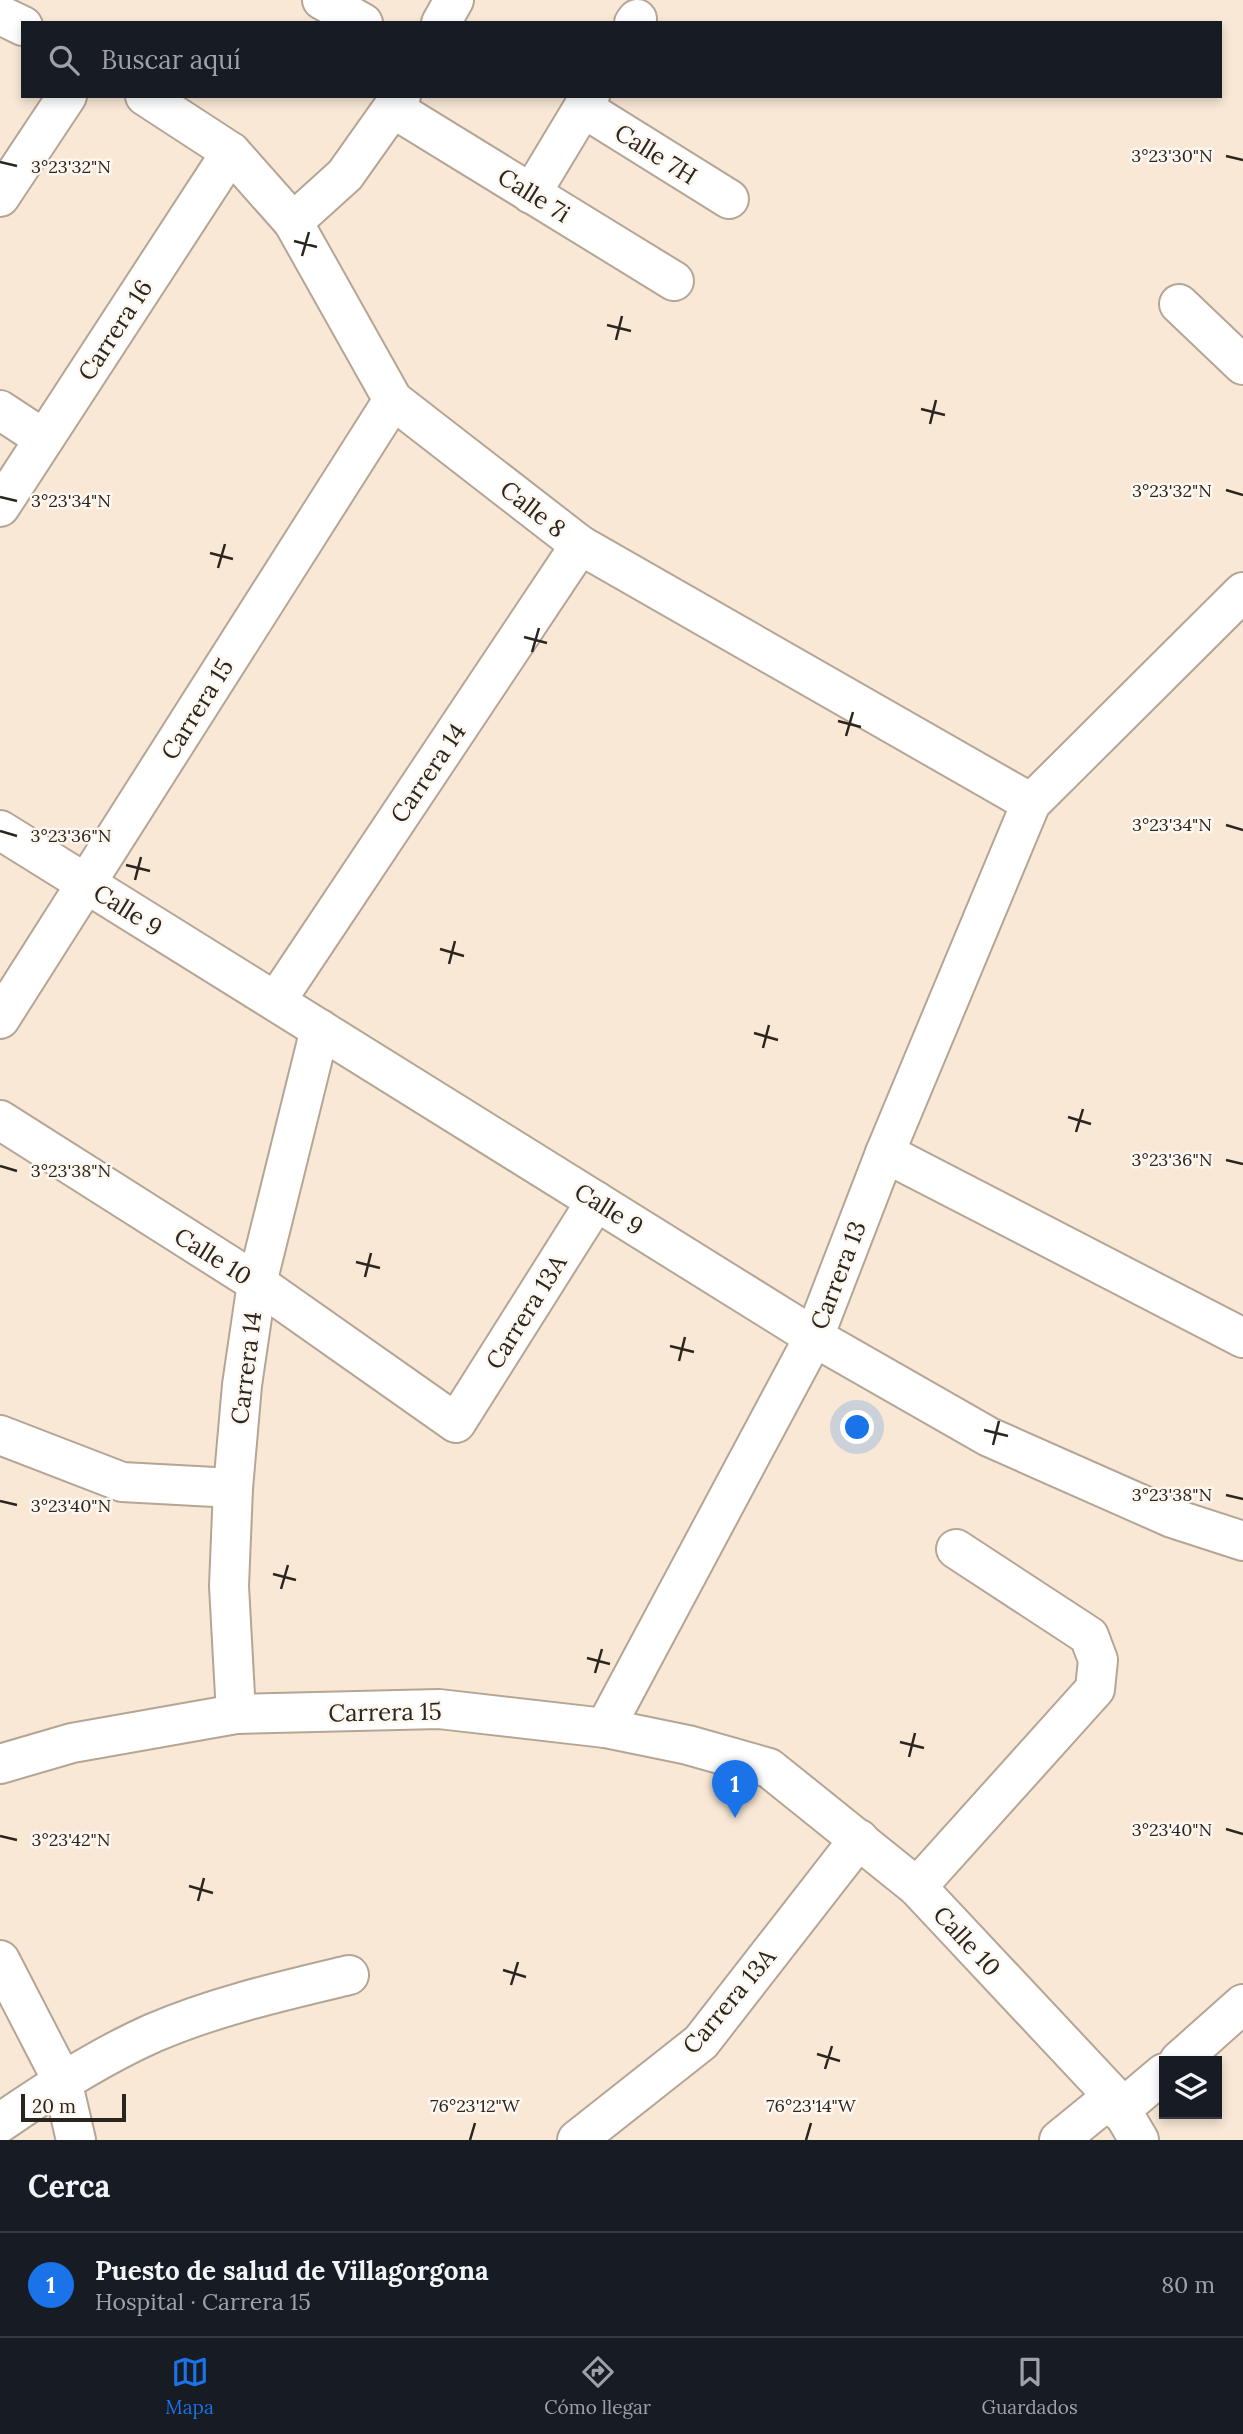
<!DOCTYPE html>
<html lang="es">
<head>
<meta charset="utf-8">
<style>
	body { margin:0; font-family:Lora,serif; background:#20242c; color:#f1f3f6 }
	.controls { position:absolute; right:21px; bottom:21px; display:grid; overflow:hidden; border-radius:0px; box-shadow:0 4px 10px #0003 }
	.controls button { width:63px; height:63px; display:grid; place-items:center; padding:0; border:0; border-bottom:2px solid #363941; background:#171b24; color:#f1f3f6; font:35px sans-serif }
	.scale { position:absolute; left:21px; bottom:18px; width:105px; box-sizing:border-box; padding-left:7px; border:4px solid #2b251f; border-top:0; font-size:19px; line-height:24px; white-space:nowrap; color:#2b251f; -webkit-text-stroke:5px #fef7f0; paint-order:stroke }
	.you { position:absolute; left:858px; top:1428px; width:24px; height:24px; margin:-18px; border:5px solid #fff; border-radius:50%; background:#1a73e8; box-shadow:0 0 0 10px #1a73e833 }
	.badge { display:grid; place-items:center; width:46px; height:46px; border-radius:50%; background:#1a73e8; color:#fff; font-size:23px; font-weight:700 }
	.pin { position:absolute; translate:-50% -58px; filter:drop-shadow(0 2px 4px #0008) }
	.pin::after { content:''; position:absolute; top:37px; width:24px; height:21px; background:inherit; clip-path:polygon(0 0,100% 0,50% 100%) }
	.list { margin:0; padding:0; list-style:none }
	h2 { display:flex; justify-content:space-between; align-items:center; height:91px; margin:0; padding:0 28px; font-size:30px }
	h2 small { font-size:23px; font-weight:400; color:#9ea1a6 }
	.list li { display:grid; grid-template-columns:46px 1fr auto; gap:21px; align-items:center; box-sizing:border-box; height:105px; padding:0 28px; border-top:2px solid #363941 }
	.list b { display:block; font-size:26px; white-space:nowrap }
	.list p { margin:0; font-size:23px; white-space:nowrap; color:#9ea1a6 }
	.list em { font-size:23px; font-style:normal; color:#9ea1a6 }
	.icon { flex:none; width:38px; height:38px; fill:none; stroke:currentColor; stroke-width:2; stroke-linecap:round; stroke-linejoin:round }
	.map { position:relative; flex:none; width:1243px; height:2140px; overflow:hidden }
	.search { position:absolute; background:#171b24; box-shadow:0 4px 10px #0003; left:21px; right:21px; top:21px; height:77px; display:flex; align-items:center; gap:18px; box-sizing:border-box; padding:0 24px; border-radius:0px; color:#9ea1a6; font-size:26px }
	.sheet { height:196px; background:#171b24 }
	nav { display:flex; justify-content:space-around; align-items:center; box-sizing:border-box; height:98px; border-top:2px solid #363941; background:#171b24; font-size:19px; color:#9ea1a6 }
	nav a { display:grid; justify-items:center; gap:4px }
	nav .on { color:#1a73e8 }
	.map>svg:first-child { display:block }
</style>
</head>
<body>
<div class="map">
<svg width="1243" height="2140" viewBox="0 0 1243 2140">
	<rect width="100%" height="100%" fill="#f9e8d6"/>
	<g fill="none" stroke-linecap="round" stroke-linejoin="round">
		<defs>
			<g id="minor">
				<polyline points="322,0 363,23"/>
				<polyline points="0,15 23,26"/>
				<polyline points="441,23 454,0"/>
				<polyline points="634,23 637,19"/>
				<polyline points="145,96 231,152 293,222 393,400 580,545 1031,803"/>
				<polyline points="583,108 729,199"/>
				<polyline points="394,109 674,281"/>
				<polyline points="531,194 590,96"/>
				<polyline points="0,197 67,96"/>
				<polyline points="293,222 345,175 401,96"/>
				<polyline points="1179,304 1243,365"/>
				<polyline points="0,410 44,439"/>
				<polyline points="0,507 231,152"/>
				<polyline points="0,830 814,1337 989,1437 1172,1518 1243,1541"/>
				<polyline points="276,1001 580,545"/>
				<polyline points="0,1019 393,400"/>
				<polyline points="0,1120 257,1283 456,1423 596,1201"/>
				<polyline points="885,1153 1243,1338"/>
				<polyline points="0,1435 122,1482 233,1488"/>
				<polyline points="236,1714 229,1586 233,1488 242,1385 257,1283 320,1029"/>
				<polyline points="605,1728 814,1337 885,1153 1031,803 1243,592"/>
				<polyline points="0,1764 72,1743 236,1714 439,1709 605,1728 688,1745 769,1768 917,1887 1113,2096 1139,2140"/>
				<polyline points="917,1887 1095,1689 1098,1660 1089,1636 956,1549"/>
				<polyline points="0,1960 62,2080 76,2140"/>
				<polyline points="1179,2061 1243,2004"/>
				<polyline points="1119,2111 1164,2073"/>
				<path d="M 0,2123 C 49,2089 99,2057 153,2033 C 216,2006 282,1991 349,1975"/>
				<polyline points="577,2140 701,2042 859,1839"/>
				<polyline points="1059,2140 1113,2096"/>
			</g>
		</defs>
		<!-- minor casing -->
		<use href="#minor" stroke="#b5a594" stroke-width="42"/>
		<!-- minor -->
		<use href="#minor" stroke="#fff" stroke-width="38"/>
	</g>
	<!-- ticks -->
	<path fill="none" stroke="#2b251f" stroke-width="2.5" d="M 1226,156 L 1243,160M 0,162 L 17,166M 294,241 L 317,247M 302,256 L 309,232M 607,325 L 631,331M 616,340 L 622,316M 921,409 L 945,415M 930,424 L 936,400M 1226,490 L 1243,495M 0,497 L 17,501M 210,553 L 233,559M 218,568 L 225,544M 524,637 L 547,643M 532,652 L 539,628M 838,721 L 861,727M 846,736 L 853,712M 1226,825 L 1243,830M 0,831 L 17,836M 126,865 L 150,871M 135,880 L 141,857M 440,949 L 464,956M 449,964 L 455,941M 754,1033 L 778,1040M 763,1048 L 769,1025M 1068,1117 L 1091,1124M 1076,1132 L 1083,1109M 1226,1160 L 1243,1164M 0,1166 L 17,1171M 356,1262 L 380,1268M 365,1277 L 371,1253M 670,1346 L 694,1352M 679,1361 L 685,1337M 984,1430 L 1008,1436M 993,1445 L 999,1421M 1226,1495 L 1243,1499M 0,1501 L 17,1505M 273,1574 L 296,1580M 281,1589 L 288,1565M 587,1658 L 610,1664M 595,1673 L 602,1649M 900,1742 L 924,1748M 909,1757 L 915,1733M 1226,1829 L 1243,1834M 0,1836 L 17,1840M 189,1886 L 213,1893M 198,1901 L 204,1878M 503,1970 L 526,1977M 511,1985 L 518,1962M 817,2054 L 840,2061M 825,2069 L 832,2046M 470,2140 L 475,2123M 806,2140 L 811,2123"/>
	<g text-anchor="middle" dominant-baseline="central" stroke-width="5" stroke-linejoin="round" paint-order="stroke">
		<!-- street labels -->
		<g font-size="24" fill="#2b251f" stroke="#fef7f0">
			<text transform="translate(656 154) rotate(32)">Calle 7H</text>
			<text transform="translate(534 195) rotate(32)">Calle 7i</text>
			<text transform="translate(115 330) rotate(-57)">Carrera 16</text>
			<text transform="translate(533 509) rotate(38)">Calle 8</text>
			<text transform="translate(197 709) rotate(-58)">Carrera 15</text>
			<text transform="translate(428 773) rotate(-56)">Carrera 14</text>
			<text transform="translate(128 910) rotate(32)">Calle 9</text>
			<text transform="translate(609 1209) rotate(32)">Calle 9</text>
			<text transform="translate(213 1256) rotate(32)">Calle 10</text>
			<text transform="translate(838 1275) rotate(-69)">Carrera 13</text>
			<text transform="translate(526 1312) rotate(-58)">Carrera 13A</text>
			<text transform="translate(246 1368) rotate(-83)">Carrera 14</text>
			<text transform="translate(385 1712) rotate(-1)">Carrera 15</text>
			<text transform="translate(967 1941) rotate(47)">Calle 10</text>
			<text transform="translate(729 2001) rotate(-50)">Carrera 13A</text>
		</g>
	</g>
	<g font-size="18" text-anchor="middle" fill="#2b251f" stroke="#fef7f0" stroke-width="5" stroke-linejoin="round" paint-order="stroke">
		<text x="1172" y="162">3°23'30"N</text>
		<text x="71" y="173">3°23'32"N</text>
		<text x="1172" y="497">3°23'32"N</text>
		<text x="71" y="507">3°23'34"N</text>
		<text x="1172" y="831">3°23'34"N</text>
		<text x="71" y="842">3°23'36"N</text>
		<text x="1172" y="1166">3°23'36"N</text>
		<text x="71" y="1177">3°23'38"N</text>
		<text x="1172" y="1501">3°23'38"N</text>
		<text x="71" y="1512">3°23'40"N</text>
		<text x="1172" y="1836">3°23'40"N</text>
		<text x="71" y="1846">3°23'42"N</text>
		<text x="475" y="2112">76°23'12"W</text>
		<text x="811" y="2112">76°23'14"W</text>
	</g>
</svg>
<div class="controls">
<button><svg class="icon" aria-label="layers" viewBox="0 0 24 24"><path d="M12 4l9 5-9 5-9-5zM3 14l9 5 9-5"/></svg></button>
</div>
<div class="scale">20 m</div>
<div class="you"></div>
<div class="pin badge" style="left:735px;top:1818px">1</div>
<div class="search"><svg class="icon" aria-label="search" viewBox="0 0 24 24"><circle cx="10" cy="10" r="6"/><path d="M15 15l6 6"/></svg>Buscar aquí</div>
</div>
<section class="sheet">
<h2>Cerca<small></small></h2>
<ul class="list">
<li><span class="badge">1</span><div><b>Puesto de salud de Villagorgona</b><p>Hospital · Carrera 15</p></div><em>80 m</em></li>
</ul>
</section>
<nav>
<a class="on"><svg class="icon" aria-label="map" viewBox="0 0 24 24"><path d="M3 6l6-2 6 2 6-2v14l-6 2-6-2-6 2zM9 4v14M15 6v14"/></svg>Mapa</a>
<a><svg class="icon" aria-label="directions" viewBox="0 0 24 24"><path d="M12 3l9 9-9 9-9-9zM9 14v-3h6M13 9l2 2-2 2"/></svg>Cómo llegar</a>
<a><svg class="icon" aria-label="saved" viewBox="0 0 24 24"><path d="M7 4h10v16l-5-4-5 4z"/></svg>Guardados</a>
</nav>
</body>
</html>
